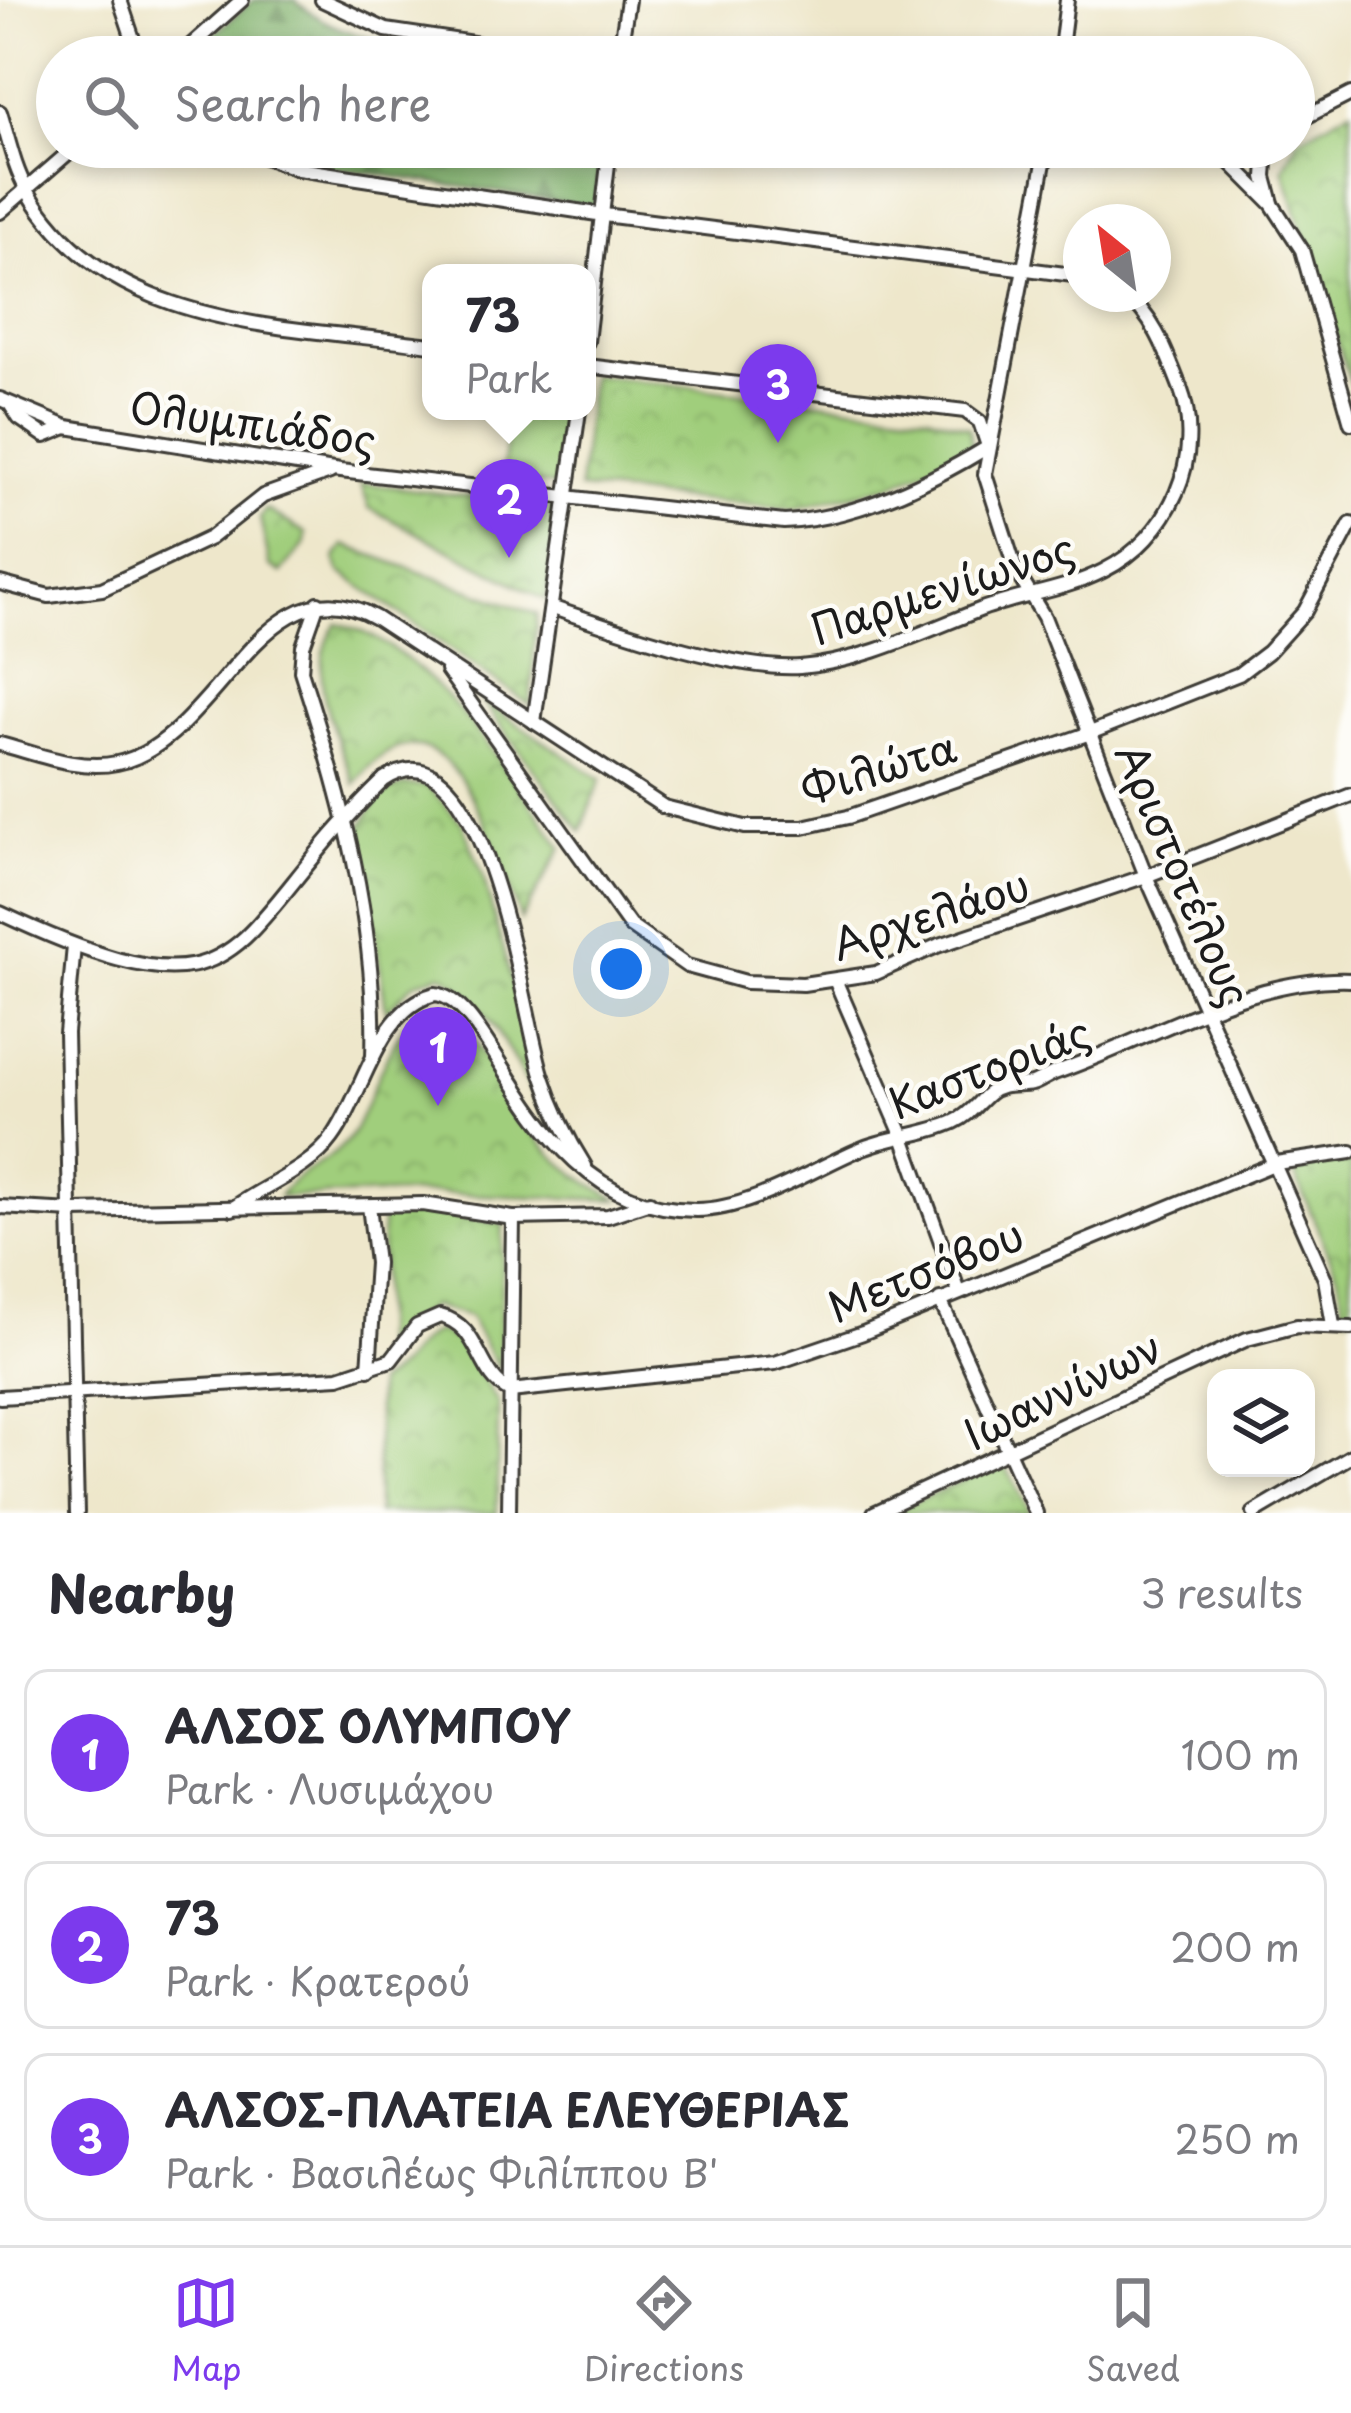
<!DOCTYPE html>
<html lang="en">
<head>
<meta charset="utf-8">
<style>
	body { margin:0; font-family:"Playpen Sans",sans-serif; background:#f7f7f7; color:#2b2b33 }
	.controls { position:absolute; right:36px; bottom:36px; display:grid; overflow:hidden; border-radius:24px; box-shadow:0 6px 18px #0003 }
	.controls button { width:108px; height:108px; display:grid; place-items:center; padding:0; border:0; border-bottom:3px solid #e1e1e2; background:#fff; color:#2b2b33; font:60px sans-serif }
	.compass { position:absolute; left:1063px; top:204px; width:108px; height:108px; border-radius:50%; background:#fff; box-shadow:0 6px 18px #0003; rotate:330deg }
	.you { position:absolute; left:621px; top:969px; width:42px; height:42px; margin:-30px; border:9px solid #fff; border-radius:50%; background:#1a73e8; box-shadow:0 0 0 18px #1a73e833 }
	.badge { display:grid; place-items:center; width:78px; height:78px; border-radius:50%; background:#7c3aed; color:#fff; font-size:39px; font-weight:700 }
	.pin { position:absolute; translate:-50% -99px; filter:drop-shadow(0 3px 6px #0008) }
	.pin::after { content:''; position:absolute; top:63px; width:42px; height:36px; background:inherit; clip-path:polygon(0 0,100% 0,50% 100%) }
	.popup { position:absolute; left:422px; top:264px; width:174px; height:156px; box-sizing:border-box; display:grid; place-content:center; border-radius:24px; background:#fff; filter:drop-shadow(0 3px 9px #0005); font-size:39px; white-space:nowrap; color:#7c7c81 }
	.popup b { font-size:45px; color:#2b2b33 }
	.popup::after { content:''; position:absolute; left:50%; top:100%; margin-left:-24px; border:24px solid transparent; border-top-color:#fff }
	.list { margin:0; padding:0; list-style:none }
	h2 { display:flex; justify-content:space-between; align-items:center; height:156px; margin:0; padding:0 48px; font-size:51px }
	h2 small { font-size:39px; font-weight:400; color:#7c7c81 }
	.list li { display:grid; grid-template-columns:78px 1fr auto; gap:36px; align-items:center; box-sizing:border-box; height:168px; margin:0 24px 24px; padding:0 24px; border:3px solid #e1e1e2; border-radius:24px }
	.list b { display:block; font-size:45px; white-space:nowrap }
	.list p { margin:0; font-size:39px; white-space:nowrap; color:#7c7c81 }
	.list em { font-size:39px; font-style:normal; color:#7c7c81 }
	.icon { flex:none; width:66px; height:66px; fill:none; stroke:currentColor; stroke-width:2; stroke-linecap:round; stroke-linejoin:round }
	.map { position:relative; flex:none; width:1351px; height:1513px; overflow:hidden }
	.search { position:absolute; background:#fff; box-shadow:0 6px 18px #0003; left:36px; right:36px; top:36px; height:132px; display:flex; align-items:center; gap:30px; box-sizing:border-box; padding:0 42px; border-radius:66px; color:#7c7c81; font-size:45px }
	.sheet { height:732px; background:#fff }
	nav { display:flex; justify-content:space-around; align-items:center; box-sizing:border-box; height:168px; border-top:3px solid #e1e1e2; background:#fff; font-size:33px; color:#7c7c81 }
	nav a { display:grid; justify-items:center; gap:6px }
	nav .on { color:#7c3aed }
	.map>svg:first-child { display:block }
</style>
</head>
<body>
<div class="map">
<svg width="1351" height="1513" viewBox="0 0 1351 1513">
	<defs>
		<pattern id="forest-firs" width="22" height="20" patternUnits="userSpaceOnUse" patternTransform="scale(3)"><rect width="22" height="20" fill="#80b16c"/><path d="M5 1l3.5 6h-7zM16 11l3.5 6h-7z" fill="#688f58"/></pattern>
		<pattern id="park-crowns" width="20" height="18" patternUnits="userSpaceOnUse" patternTransform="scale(3)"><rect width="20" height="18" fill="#a0ce7c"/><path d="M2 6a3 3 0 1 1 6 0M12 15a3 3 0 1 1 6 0" fill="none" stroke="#89b06b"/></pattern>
	</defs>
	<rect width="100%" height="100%" fill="#fdfcf7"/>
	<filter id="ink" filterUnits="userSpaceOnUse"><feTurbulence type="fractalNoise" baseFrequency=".00833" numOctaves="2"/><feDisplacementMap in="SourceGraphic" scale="24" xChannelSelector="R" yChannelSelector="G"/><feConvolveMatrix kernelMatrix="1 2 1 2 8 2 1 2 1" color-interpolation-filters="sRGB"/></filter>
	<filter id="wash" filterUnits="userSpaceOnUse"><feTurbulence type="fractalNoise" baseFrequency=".004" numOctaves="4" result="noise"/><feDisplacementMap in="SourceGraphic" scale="48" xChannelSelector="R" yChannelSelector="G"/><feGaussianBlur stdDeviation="2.7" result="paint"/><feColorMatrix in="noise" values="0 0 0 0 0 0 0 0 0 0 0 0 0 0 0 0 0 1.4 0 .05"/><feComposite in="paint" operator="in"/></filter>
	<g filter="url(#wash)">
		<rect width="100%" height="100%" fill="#eee7cb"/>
		<!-- forest -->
		<g fill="url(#forest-firs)" stroke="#4e6644" stroke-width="3">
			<path d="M 253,0 L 295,0 C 338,41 409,46 466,57 L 188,57 Z"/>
			<polygon points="253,147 601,147 596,207 297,162"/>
		</g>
		<!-- park -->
		<g fill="url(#park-crowns)" stroke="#5e754c" stroke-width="3">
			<polygon points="1351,109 1351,386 1283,169 1298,139"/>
			<polygon points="591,375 928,415 969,427 972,450 890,485 794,509 579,489"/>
			<polygon points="509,411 570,411 562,487 502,478"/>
			<polygon points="361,483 555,507 560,516 546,600 369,508"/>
			<polygon points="266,509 306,533 305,544 281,573 270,566 260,518"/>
			<polygon points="344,545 537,614 530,705 339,571 335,559"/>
			<path d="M 337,623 C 431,645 507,774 562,847 L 521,920 C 497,854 446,665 354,784 C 336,730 302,675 337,623 Z"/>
			<polygon points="480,699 601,779 581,831"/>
			<path d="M 405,785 L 427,786 L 462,823 L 482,872 L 550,1125 C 518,1075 495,1005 442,974 L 415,982 L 386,1011 L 361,826 L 381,794 Z"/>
			<path d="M 436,1007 L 453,1010 C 513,1091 519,1152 620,1200 L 428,1193 L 279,1197 C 295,1169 336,1164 355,1129 C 376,1091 389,1020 436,1007 Z"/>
			<polygon points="1351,1162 1351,1316 1345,1315 1339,1278 1293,1171 1304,1163"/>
			<polygon points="382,1213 440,1214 503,1224 499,1370 469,1317 431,1306 403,1329 392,1350 381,1344"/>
			<path d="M 438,1331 L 460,1343 L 498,1402 L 497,1513 L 377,1513 L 377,1383 C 404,1370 414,1340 438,1331 Z"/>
			<polygon points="1004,1463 1030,1513 890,1513"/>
		</g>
	</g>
	<g filter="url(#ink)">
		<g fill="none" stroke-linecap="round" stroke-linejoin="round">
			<defs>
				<g id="minor">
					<polyline points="120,0 139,57"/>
					<polyline points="322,0 386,30 567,57"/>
					<polyline points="178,57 242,0"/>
					<polyline points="619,57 628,0"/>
					<polyline points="1060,57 1067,0"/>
					<path d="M 0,112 C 8,137 14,168 27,190 C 110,332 288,325 431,345"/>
					<polyline points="1294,123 1351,94"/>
					<polyline points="237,147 298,169 604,215 1081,276"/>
					<polyline points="1047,147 985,474 1016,571 1044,617 1146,876 1325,1279 1333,1325"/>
					<polyline points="1178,147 1237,147"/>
					<polyline points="1267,147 1265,177 1272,203"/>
					<polyline points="1219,151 1272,204 1302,250 1351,423"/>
					<polyline points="0,212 75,147"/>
					<polyline points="587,342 610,147"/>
					<polyline points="587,366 965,411 980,422 988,446"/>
					<path d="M 0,399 L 67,427 L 340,471 L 784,522 C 855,519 929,483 988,447"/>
					<polyline points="10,404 19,418 45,436 67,427"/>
					<polyline points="0,583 49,596 102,589 210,538 263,496 330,472"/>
					<path d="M 318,603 L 303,646 L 301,671 C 342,797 377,924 373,1057"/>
					<path d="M 553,608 C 618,630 733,671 800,667 C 862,662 925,631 982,609 C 1021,595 1066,590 1103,571 C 1170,538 1206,456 1180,387 C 1167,354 1154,316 1125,294"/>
					<polyline points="447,670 630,926 687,966 746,982 803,984 876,973 937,946 1146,876 1351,795"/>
					<polyline points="534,722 579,411"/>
					<path d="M 0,744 C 38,754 78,771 117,763 C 218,743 262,552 376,618 L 664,807 L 745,827 L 803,827 L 848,817 L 1090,733 L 1239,674 L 1268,652 L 1305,611 L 1351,524"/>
					<path d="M 0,913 C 258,1034 221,938 384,780 C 486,711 523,1016 542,1074 C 552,1105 567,1138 585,1166"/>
					<polyline points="74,946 66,1033 77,1513"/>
					<polyline points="836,982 903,1137 959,1292"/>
					<polyline points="369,1206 376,1263 369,1369"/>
					<polyline points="0,1207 73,1211 423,1204 513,1218 608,1216 650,1202"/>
					<path d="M 232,1209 C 263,1186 309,1170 332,1138 C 364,1095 376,1010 435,994 C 498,1000 531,1210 696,1210 C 750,1210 809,1171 858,1150 C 889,1136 923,1136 954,1122 C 970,1115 977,1103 988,1094 C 1002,1082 1017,1087 1032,1084 C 1040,1082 1048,1075 1057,1072 C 1150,1040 1249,976 1351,980"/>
					<polyline points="940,1300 1036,1513"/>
					<path d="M 0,1397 L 339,1377 L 391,1360 L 417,1326 L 440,1316 C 481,1325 477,1376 510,1391 L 775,1363 L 863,1333 L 1276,1163 L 1351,1152"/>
					<polyline points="509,1513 513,1218"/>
					<polyline points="874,1513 1247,1339 1297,1326 1351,1328"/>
					<polyline points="1254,1513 1351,1456"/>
				</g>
			</defs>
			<!-- minor casing -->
			<use href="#minor" stroke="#3c3a36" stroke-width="18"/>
			<!-- minor -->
			<use href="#minor" stroke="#fff" stroke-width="12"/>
		</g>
	</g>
	<g text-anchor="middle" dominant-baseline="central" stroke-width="9" stroke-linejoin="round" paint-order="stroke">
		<!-- street labels -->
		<g font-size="42" fill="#1c1c1c" stroke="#fdfcf7">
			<text transform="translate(253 422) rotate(8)">Ολυμπιάδος</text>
			<text transform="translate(942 587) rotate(-18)">Παρμενίωνος</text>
			<text transform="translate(878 767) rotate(-17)">Φιλώτα</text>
			<text transform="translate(1185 874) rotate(67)">Αριστοτέλους</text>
			<text transform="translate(930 913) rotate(-18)">Αρχελάου</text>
			<text transform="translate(989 1066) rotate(-21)">Καστοριάς</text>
			<text transform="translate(925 1269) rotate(-22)">Μετσόβου</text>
			<text transform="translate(1062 1389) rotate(-26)">Ιωαννίνων</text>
		</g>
	</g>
</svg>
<div class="controls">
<button><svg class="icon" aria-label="layers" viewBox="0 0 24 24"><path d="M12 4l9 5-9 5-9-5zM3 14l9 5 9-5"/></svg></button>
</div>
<svg class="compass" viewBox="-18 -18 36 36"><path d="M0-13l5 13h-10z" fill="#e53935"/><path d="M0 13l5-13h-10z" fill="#7c7c81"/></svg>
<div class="you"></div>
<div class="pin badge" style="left:438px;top:1106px">1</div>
<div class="pin badge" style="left:509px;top:558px">2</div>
<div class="popup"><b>73</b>Park</div>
<div class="pin badge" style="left:778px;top:443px">3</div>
<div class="search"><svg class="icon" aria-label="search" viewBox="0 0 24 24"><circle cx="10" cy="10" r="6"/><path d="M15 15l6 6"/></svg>Search here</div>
</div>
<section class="sheet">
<h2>Nearby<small>3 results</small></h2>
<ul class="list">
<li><span class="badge">1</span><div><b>ΑΛΣΟΣ ΟΛΥΜΠΟΥ</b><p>Park · Λυσιμάχου</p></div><em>100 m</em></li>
<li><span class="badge">2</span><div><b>73</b><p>Park · Κρατερού</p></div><em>200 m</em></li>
<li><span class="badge">3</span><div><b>ΑΛΣΟΣ-ΠΛΑΤΕΙΑ ΕΛΕΥΘΕΡΙΑΣ</b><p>Park · Βασιλέως Φιλίππου Β'</p></div><em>250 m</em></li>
</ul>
</section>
<nav>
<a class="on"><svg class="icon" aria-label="map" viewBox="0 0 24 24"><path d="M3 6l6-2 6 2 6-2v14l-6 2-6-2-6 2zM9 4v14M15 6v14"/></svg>Map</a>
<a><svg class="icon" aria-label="directions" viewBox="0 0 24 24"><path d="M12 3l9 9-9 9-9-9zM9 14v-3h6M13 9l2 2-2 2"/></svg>Directions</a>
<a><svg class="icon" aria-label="saved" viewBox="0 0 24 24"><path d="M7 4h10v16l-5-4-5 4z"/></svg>Saved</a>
</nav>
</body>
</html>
